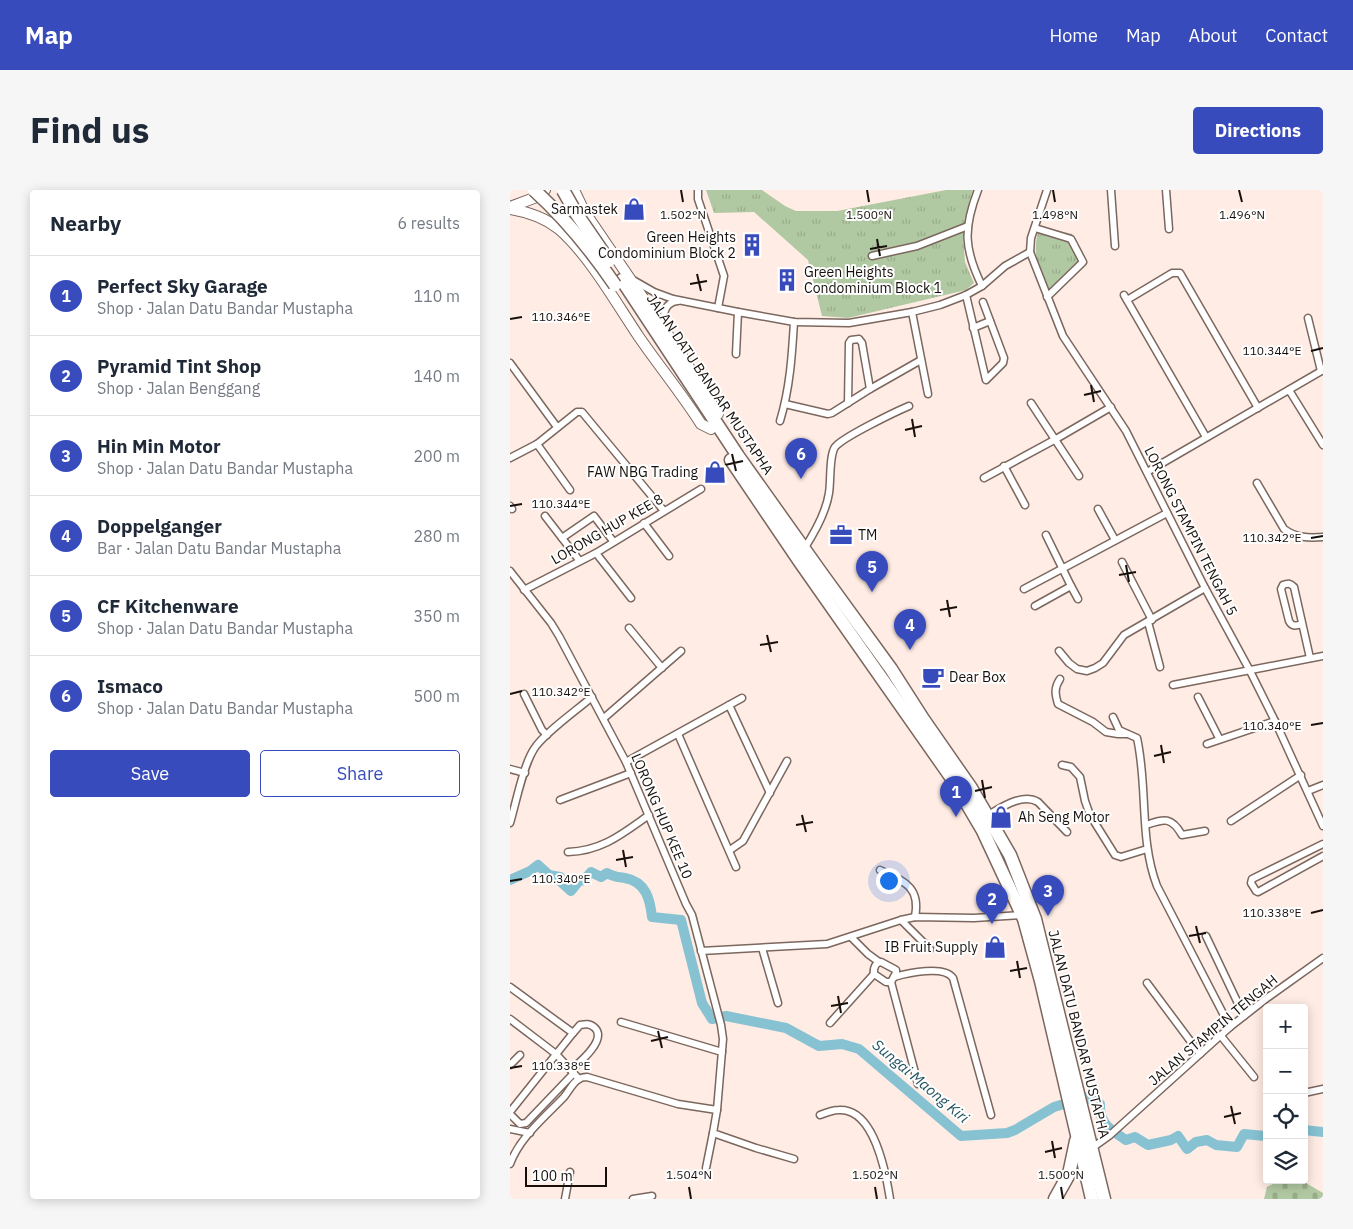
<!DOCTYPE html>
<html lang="en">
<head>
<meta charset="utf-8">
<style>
	body { margin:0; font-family:"IBM Plex Sans",sans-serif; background:#f6f6f7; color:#1f2937 }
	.controls { position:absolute; right:15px; bottom:15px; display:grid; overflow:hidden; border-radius:5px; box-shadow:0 2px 12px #0003 }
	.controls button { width:45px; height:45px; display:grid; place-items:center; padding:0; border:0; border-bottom:1px solid #e0e1e3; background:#fff; color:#1f2937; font:25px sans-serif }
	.scale { position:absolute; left:15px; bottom:12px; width:82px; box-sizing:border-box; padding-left:5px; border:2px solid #17100c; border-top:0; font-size:14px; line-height:18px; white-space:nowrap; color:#17100c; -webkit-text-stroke:4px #fefefe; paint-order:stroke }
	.you { position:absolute; left:378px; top:690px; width:18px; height:18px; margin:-12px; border:4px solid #fff; border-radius:50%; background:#1a73e8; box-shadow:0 0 0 8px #1a73e833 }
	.badge { display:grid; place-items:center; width:32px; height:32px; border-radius:50%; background:#384bbd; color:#fff; font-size:16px; font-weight:700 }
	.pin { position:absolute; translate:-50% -41px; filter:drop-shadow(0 1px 2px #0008) }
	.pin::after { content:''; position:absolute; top:26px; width:18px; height:15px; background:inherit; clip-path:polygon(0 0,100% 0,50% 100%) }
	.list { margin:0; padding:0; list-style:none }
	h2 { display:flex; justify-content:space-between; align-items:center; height:65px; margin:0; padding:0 20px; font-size:21px }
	h2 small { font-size:16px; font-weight:400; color:#747a83 }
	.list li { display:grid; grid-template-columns:32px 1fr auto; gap:15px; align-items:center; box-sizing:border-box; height:80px; padding:0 20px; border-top:1px solid #e0e1e3 }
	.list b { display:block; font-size:19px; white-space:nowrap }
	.list p { margin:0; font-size:16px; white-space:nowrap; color:#747a83 }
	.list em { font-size:16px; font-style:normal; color:#747a83 }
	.actions { display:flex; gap:10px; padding:15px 20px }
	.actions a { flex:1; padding:11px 0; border:1px solid #384bbd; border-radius:5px; text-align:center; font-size:18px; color:#384bbd }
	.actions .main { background:#384bbd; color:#fff }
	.icon { flex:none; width:28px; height:28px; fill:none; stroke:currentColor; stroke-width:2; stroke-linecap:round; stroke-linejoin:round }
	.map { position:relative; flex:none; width:813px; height:1009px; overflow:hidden; border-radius:5px }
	header { display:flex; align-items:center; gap:30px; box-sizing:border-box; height:70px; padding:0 25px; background:#384bbd; color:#fff }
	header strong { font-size:24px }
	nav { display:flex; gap:28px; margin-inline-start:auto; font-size:18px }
	.intro { display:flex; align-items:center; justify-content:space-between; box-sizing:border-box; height:120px; padding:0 30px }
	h1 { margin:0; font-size:35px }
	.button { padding:12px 22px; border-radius:5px; background:#384bbd; color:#fff; font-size:18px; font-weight:700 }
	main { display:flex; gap:30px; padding:0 30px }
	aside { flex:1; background:#fff; border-radius:5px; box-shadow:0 2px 12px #0003 }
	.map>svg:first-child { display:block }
</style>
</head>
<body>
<header>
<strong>Map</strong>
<nav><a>Home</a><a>Map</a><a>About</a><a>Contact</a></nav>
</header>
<div class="intro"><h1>Find us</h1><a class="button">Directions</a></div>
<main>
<aside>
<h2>Nearby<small>6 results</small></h2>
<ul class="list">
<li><span class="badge">1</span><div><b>Perfect Sky Garage</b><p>Shop · Jalan Datu Bandar Mustapha</p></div><em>110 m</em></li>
<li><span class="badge">2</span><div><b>Pyramid Tint Shop</b><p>Shop · Jalan Benggang</p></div><em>140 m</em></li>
<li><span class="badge">3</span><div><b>Hin Min Motor</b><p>Shop · Jalan Datu Bandar Mustapha</p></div><em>200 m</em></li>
<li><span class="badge">4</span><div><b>Doppelganger</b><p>Bar · Jalan Datu Bandar Mustapha</p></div><em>280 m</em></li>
<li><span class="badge">5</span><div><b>CF Kitchenware</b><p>Shop · Jalan Datu Bandar Mustapha</p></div><em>350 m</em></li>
<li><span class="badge">6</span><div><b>Ismaco</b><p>Shop · Jalan Datu Bandar Mustapha</p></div><em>500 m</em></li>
</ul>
<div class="actions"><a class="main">Save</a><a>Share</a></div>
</aside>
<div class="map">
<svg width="813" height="1009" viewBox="0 0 813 1009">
	<defs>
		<pattern id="grass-tufts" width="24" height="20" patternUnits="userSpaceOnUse" patternTransform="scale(1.25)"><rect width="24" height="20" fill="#b1c9a2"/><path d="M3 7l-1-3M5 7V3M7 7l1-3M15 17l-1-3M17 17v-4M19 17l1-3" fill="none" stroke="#98ac8a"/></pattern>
		<pattern id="cemetery-stones" width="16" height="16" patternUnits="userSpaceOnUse" patternTransform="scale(1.25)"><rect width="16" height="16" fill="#b1c9a2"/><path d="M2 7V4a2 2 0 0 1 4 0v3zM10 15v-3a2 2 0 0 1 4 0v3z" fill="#98ac8a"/></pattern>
	</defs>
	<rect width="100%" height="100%" fill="#ffece4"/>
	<!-- grass -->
	<g fill="url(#grass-tufts)">
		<polygon points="196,0 252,0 275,16 286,21 327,21 436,0 463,0 459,12 457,36 453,47 455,72 464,93 456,100 338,128 312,126 298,70 244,22 204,23"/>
		<path d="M 530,36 L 562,44 L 576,73 L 542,106 C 529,83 520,62 530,36 Z"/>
	</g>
	<!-- cemetery -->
	<polygon fill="url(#cemetery-stones)" points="770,990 791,990 813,1003 813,1009 754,1009 757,997"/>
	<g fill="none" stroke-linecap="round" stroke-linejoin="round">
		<!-- river -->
		<g stroke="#86c2d2" stroke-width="10">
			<path d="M 0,690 L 20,681 L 28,675 L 39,685 L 50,687 L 50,691 L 61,701 L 69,691 L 74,690 L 81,682 L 91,687 L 97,683 C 103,687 108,687 115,688 C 136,692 140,709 142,727 L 171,730 L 192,813 L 202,829 L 216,826 L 276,838 L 309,856 L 332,854 L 349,859 L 451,946 L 497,943 L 505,940 L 544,917 L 577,907 L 590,914 C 589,934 601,940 616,950 L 625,947 L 638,955 L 661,950 L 668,946 L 677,959 L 686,952 L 697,950 L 706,955 L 727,957 L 734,944 L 755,946 L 757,945"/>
			<polyline points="794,940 813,942"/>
		</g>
		<defs>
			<g id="street">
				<polyline points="188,0 188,9 214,86 208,118"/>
				<path d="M 468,0 C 453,39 454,59 472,96"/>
				<polyline points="537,0 521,48 520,62 553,146 616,241 695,398 739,479 765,531 813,636"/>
				<polyline points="601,0 605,56"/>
				<polyline points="656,0 659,39"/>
				<polyline points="525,38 561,49 573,72 537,107"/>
				<polyline points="362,66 407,56 458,36"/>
				<polyline points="123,90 144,102 163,109 228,122 284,132 339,133 402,122 430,115 456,105 472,96 495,76 520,62"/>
				<polyline points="456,105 476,190 493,173 494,168 473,112"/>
				<polyline points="614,105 696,247"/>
				<polyline points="617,110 662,83 670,83 748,218"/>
				<polyline points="402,122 418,204"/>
				<polyline points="798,128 811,181"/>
				<path d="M 155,135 C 152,124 155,112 168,111"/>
				<polyline points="463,138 480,131"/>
				<polyline points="226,164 228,122"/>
				<polyline points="0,173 47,237"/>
				<polyline points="779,200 813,255"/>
				<polyline points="338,213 339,153 341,150 349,149 352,153 360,199"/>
				<polyline points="521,213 569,286"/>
				<polyline points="275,214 318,224 322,223 360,199 411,170"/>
				<path d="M 270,231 C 280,198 282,165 284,132"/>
				<polyline points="27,254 60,300"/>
				<polyline points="0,268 27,254 67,222 72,222 154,321"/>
				<polyline points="494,276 515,315"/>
				<polyline points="637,282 813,180"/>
				<polyline points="474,288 546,249 601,217"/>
				<path d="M 747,293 L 774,339 C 786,348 799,348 813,347"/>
				<polyline points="0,316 2,319"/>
				<polyline points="588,319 605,350"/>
				<polyline points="35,326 69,370"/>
				<polyline points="134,333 159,366"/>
				<polyline points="52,348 84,326 103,351"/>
				<path d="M 294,359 C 305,342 316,323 319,303 C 321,291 319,266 325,257 C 333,247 385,222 399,216"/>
				<polyline points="86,363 121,408"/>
				<polyline points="612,372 642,430"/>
				<path d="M 0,381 L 41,433 L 49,446 L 116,572 L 176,714 L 182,725 L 211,835 L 213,849 L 207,920 L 168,914 L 77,887 C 73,887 72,887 69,889 C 63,892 59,901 54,907 C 35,927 10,947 0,974"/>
				<polyline points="561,396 568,409"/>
				<polyline points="514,399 657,323"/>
				<polyline points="14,400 86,363 191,299"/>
				<polyline points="525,416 561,396 536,345"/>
				<polyline points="638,432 650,477"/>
				<path d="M 792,434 C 786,436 782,437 779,431 L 771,399 L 773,395 C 778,393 780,393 784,397 L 800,468"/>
				<polyline points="119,438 152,478"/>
				<polyline points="549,461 559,473 567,479 577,481 585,478 593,473 614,445 695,398"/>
				<path d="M 550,489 C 544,498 545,504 548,514 L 583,532 L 596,542 L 608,544 L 617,544"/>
				<polyline points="663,495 813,466"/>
				<polyline points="14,504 32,540 37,545"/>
				<polyline points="688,507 709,548"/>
				<polyline points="219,515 260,603"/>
				<path d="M 603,527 L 609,540 L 627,548 C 638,597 629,649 647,696 L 720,837"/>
				<polyline points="94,528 171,461"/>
				<polyline points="168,544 226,677"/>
				<polyline points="697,554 765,531"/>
				<polyline points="116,572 232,508"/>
				<polyline points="552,575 561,577 570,587 575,611 580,625 605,665 611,667 637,659"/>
				<polyline points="0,579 15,583"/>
				<polyline points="798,601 813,595"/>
				<polyline points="50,610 121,583"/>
				<path d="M 478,625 C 492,617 512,603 528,612 L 557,642"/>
				<polyline points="721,631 791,585"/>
				<path d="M 0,633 C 6,613 13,576 24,559 C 33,544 67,520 82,507"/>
				<path d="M 636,635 C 654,629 661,626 672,645 L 695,641"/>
				<polyline points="813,654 742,689 741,693 746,701 748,702 813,666"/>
				<polyline points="220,660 233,651 277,571"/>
				<path d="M 58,662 C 92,661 112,644 139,625"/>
				<path d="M 370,680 C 393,691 411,696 405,727"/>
				<polyline points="391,730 420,759"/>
				<polyline points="696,746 734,826"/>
				<polyline points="341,747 358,764 369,772"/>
				<polyline points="252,758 268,813"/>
				<polyline points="191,761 317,754 391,730 405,727 464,728 512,725"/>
				<path d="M 371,772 L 386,780 L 386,783 L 381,792 L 376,792 L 364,784 C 363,778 366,772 371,772 Z"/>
				<path d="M 384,787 C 398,783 434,775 443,788 L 481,925"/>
				<polyline points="381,792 408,894"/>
				<polyline points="637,793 690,864"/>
				<polyline points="0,797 63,843"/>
				<polyline points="0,829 46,864 69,889"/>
				<polyline points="111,832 212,862"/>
				<polyline points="320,833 364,784"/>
				<polyline points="711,846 744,887"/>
				<polyline points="0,875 10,865"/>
				<polyline points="794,903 813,899"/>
				<polyline points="207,920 203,943 246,958 284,969"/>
				<path d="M 0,922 L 63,843 L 70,835 C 75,834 80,833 85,838 C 97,850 69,873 61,880"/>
				<polyline points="0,924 10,934 16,933 63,884"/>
				<path d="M 310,925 C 315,923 323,920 329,920 C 364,918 376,983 380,1009"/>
				<polyline points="0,939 20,943"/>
				<polyline points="582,958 600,945 720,837 757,808 813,768"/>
				<polyline points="196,978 203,943"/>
				<polyline points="55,1009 60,982"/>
				<polyline points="123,1009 142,1006"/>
			</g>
			<g id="primary">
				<polyline points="64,0 74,21 167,158 208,224"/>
				<polyline points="0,17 24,8 35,0"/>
				<path d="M 0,19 C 18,22 34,27 49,39 C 80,66 106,113 129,147 C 149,176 172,204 191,234 L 201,239"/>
			</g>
			<g id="highway">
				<polyline points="112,90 228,266 312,384 381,479 413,529 461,598 500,665 525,729 594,1009"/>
				<polyline points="221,270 290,372 443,590 473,641 514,729 531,791 582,1009"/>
				<polyline points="545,1009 559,984 566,951"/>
			</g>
		</defs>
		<!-- street casing -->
		<use href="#street" stroke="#7b675e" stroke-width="9"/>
		<!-- primary casing -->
		<use href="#primary" stroke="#7b675e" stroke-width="12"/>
		<!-- highway casing -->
		<use href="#highway" stroke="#7b675e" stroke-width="15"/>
		<!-- street -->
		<use href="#street" stroke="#fff" stroke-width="6"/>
		<!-- primary -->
		<use href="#primary" stroke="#fff" stroke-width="10"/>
		<!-- highway -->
		<use href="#highway" stroke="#fff" stroke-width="12"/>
		<defs>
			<g id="highway-bridge">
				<path d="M 24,0 C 56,29 81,60 105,95"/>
				<polyline points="53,0 66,23 99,71"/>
			</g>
		</defs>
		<!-- highway-bridge casing -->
		<use href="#highway-bridge" stroke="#7b675e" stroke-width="15" stroke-linecap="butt"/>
		<!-- highway-bridge -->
		<use href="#highway-bridge" stroke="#fff" stroke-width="12"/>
	</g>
	<!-- ticks -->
	<path fill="none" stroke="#17100c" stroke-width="2" d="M 171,0 L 173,12M 357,0 L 359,12M 543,0 L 545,12M 729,0 L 732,12M 367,49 L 370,66M 360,59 L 377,56M 187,84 L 191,101M 180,94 L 197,91M 0,129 L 12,127M 801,161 L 813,158M 581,195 L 584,212M 574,205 L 591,201M 402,229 L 405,247M 395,240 L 412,236M 222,264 L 226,281M 215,275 L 233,271M 0,316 L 12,314M 801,348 L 813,346M 616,375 L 619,392M 609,385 L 626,382M 437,410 L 440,427M 430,420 L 447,417M 257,445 L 261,462M 250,455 L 268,452M 0,504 L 12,501M 801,535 L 813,533M 651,555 L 654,573M 644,566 L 661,562M 472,590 L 475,608M 465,601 L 482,597M 292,625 L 296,642M 286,635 L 303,632M 113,660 L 116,677M 106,670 L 123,667M 0,691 L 12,689M 801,723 L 813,720M 686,736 L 690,753M 679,746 L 696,743M 507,771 L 510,788M 500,781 L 517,778M 328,806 L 331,823M 321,816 L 338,813M 148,841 L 152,858M 141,851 L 158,847M 0,878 L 12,876M 721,916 L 725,934M 714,927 L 731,923M 542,951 L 545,968M 535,962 L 552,958M 179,997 L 181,1009M 365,997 L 367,1009M 551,997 L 553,1009"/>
	<!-- icons -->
	<defs>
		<symbol id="shop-bare" viewBox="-9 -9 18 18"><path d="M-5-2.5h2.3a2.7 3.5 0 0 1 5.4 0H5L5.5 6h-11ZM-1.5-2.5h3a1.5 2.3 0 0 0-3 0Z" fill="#384bbd" stroke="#fefefe" stroke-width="2.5" paint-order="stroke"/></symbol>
		<symbol id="building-bare" viewBox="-9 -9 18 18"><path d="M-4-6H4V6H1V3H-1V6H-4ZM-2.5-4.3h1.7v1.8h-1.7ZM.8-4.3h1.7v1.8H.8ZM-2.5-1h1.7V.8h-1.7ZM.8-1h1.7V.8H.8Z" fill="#384bbd" stroke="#fefefe" stroke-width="2.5" paint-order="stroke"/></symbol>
		<symbol id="office-bare" viewBox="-9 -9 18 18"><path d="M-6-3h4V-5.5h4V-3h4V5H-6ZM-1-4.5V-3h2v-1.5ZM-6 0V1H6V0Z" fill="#384bbd" stroke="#fefefe" stroke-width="2.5" paint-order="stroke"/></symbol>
		<symbol id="cafe-bare" viewBox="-9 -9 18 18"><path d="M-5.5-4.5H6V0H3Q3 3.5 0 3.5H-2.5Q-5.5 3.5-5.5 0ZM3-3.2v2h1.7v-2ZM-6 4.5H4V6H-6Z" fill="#384bbd" stroke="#fefefe" stroke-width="2.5" paint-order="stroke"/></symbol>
	</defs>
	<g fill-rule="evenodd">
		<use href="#shop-bare" x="108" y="3" width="32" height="32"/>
		<use href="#building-bare" x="226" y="39" width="32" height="32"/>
		<use href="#building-bare" x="261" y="74" width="32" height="32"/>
		<use href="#shop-bare" x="189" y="266" width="32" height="32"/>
		<use href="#office-bare" x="315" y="329" width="32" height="32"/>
		<use href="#cafe-bare" x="407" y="471" width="32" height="32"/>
		<use href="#shop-bare" x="475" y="611" width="32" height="32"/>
		<use href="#shop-bare" x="469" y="741" width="32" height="32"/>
	</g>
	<g text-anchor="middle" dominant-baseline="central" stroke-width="4" stroke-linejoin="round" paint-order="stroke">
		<!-- poi labels -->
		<g font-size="14" fill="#17100c" stroke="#fefefe" text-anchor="end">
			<text x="108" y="19">Sarmastek</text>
			<text x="226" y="47">Green Heights<tspan x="226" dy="16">Condominium Block 2</tspan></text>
			<text x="294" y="82" text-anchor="start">Green Heights<tspan x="294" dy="16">Condominium Block 1</tspan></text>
			<text x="188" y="282">FAW NBG Trading</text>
			<text x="348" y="345" text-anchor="start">TM</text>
			<text x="439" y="487" text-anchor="start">Dear Box</text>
			<text x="508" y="627" text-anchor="start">Ah Seng Motor</text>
			<text x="468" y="757">IB Fruit Supply</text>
		</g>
		<!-- street labels -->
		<g font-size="14" fill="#17100c" stroke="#fefefe">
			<text transform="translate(200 194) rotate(56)">JALAN DATU BANDAR MUSTAPHA</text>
			<text transform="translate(97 339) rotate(-30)">LORONG HUP KEE 8</text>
			<text transform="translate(681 341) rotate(63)">LORONG STAMPIN TENGAH 5</text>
			<text transform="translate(152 626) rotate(67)">LORONG HUP KEE 10</text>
			<text transform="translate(703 840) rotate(-40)">JALAN STAMPIN TENGAH</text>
			<text transform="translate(569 844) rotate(76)">JALAN DATU BANDAR MUSTAPHA</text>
		</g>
		<!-- water labels -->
		<g font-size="15" font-style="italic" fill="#1f515e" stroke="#fefefe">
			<text transform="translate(411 891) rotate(40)">Sungai Maong Kiri</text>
		</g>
	</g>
	<g font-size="12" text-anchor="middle" fill="#17100c" stroke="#fefefe" stroke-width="4" stroke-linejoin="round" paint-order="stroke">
		<text x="545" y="29">1.498°N</text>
		<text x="732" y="29">1.496°N</text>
		<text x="173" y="29">1.502°N</text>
		<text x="359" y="29">1.500°N</text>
		<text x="51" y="131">110.346°E</text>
		<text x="762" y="165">110.344°E</text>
		<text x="51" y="318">110.344°E</text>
		<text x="762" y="352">110.342°E</text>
		<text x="51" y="506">110.342°E</text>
		<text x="762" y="540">110.340°E</text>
		<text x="51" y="693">110.340°E</text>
		<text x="762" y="727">110.338°E</text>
		<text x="51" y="880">110.338°E</text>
		<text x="179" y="989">1.504°N</text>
		<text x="365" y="989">1.502°N</text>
		<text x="551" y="989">1.500°N</text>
	</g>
</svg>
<div class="controls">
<button>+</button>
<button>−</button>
<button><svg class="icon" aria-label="locate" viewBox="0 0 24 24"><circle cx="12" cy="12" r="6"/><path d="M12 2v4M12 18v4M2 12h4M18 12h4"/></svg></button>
<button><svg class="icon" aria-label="layers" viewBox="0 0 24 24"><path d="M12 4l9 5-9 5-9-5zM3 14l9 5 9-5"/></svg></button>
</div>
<div class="scale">100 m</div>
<div class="you"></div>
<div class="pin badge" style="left:446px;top:627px">1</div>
<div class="pin badge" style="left:482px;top:734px">2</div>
<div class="pin badge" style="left:538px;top:726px">3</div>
<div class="pin badge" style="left:400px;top:460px">4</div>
<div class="pin badge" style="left:362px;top:402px">5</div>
<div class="pin badge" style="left:291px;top:289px">6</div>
</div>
</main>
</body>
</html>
